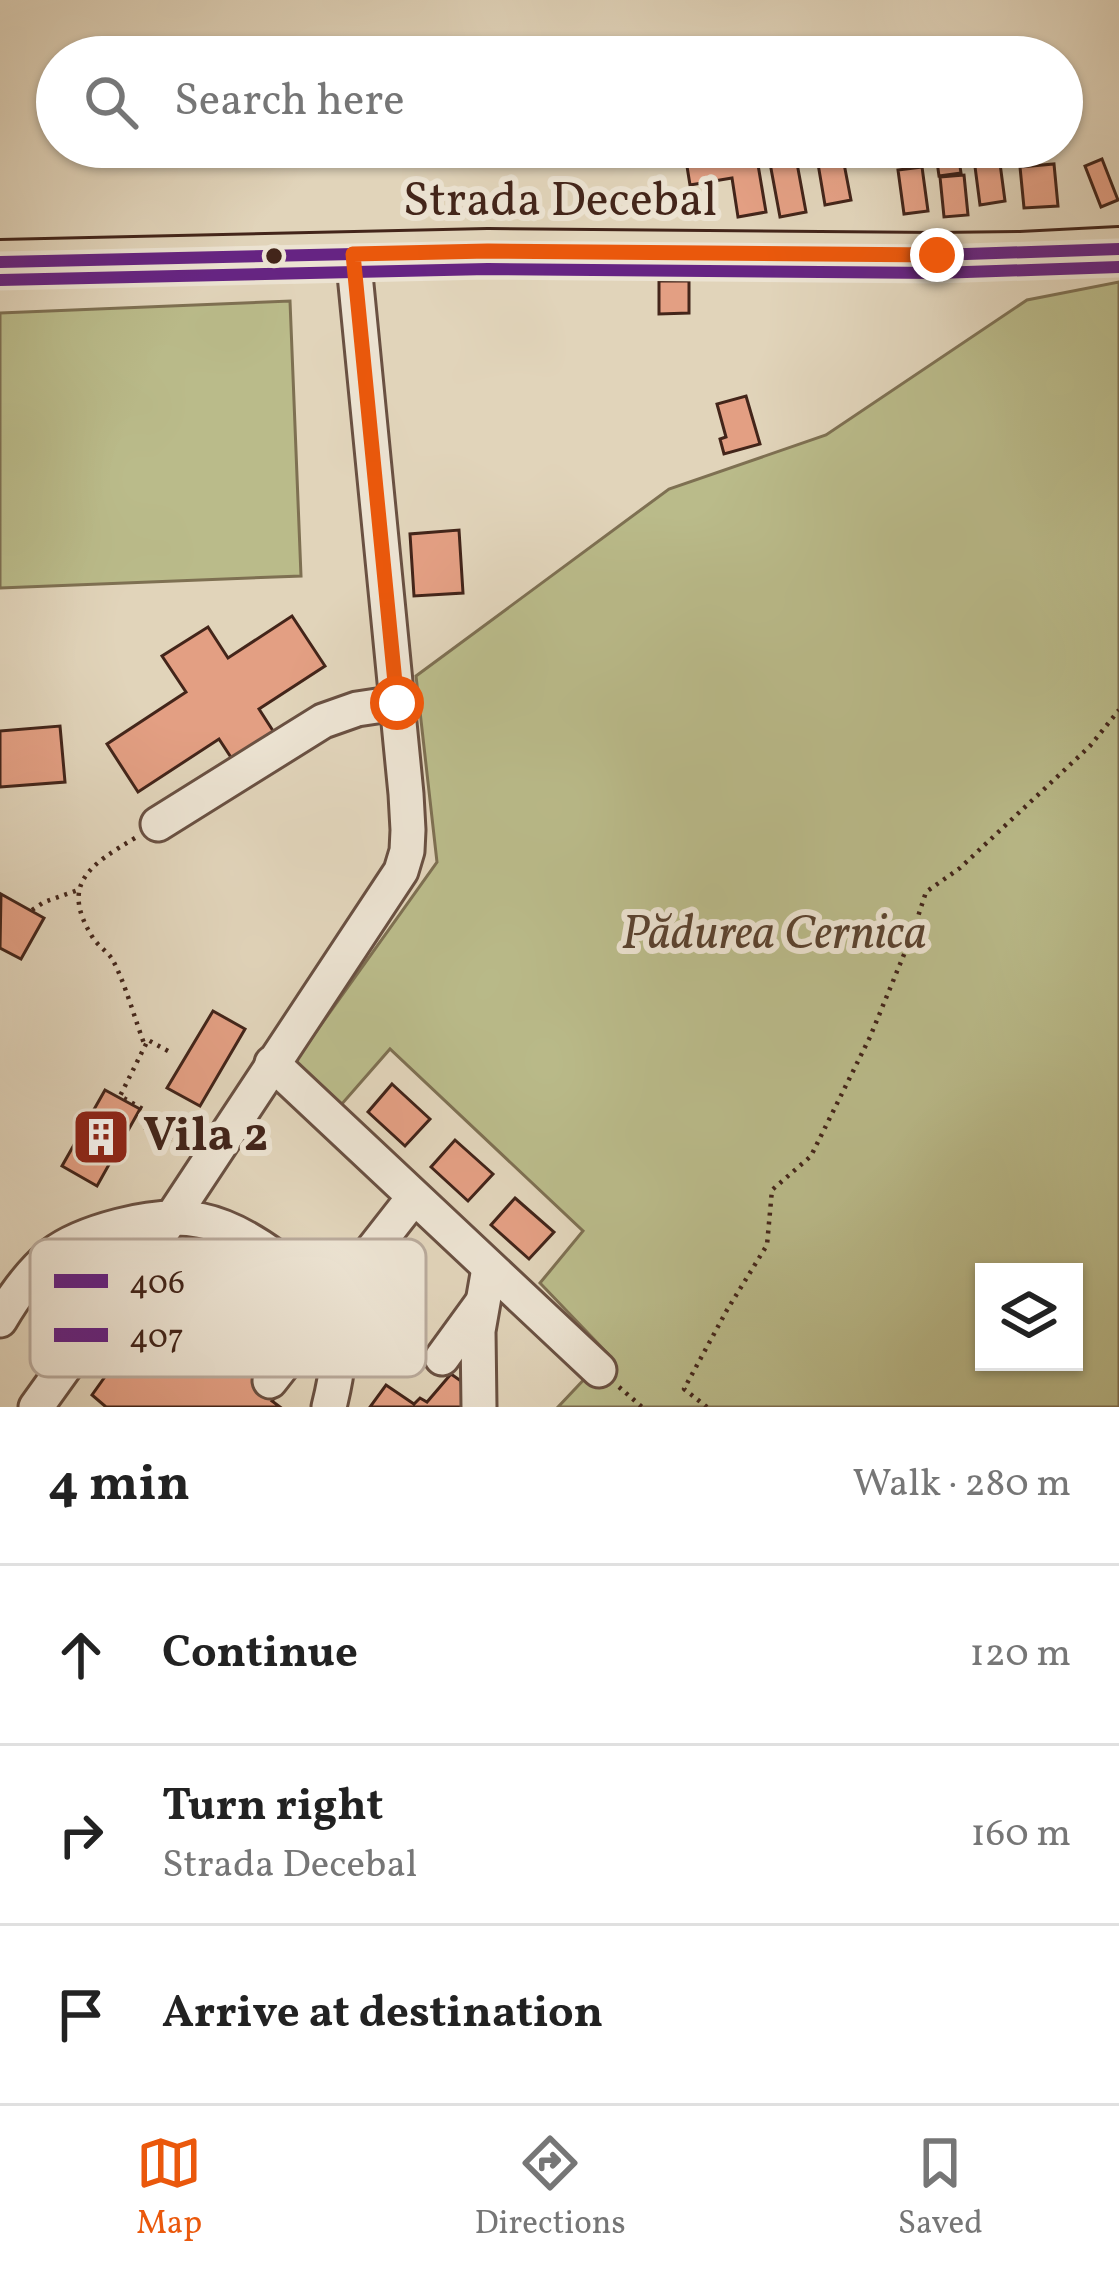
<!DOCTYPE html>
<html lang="en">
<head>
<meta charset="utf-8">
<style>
	body { margin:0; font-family:Vollkorn,serif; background:#f6f6f6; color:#222 }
	.controls { position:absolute; right:36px; bottom:36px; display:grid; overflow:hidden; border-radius:0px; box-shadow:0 3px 9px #0004 }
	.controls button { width:108px; height:108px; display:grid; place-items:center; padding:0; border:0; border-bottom:3px solid #e0e0e0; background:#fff; color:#222; font:60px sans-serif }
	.stop { position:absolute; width:36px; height:36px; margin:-27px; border:9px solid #ea580c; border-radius:50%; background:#fff }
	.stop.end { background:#ea580c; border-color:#fff; box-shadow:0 3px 12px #0008 }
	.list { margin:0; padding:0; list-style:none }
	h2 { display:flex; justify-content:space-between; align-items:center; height:156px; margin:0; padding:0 48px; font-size:51px }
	h2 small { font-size:39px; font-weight:400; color:#767676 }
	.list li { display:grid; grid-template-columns:78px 1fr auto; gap:36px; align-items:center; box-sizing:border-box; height:180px; padding:0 48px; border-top:3px solid #e0e0e0 }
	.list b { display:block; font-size:45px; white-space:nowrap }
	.list p { margin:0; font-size:39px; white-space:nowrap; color:#767676 }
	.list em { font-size:39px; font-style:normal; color:#767676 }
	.icon { flex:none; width:66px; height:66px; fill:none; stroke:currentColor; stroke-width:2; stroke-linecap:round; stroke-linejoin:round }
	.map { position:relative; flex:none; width:1119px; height:1407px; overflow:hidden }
	.search { position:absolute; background:#fff; box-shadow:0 3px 9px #0004; left:36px; right:36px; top:36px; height:132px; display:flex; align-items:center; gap:30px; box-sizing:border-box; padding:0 42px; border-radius:66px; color:#767676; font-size:45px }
	.sheet { height:696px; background:#fff }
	nav { display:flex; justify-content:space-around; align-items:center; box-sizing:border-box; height:168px; border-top:3px solid #e0e0e0; background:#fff; font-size:33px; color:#767676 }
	nav a { display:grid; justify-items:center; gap:6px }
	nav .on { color:#ea580c }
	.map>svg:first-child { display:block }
</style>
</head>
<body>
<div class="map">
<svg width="1119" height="1407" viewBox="0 0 1119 1407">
	<rect width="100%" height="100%" fill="#e1d4ba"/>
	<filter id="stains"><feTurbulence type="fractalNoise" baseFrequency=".00167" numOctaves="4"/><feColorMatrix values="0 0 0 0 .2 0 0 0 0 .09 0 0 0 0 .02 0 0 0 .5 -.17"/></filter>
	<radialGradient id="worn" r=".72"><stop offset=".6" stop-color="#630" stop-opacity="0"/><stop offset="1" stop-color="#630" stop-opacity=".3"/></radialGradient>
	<!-- green -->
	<g fill="#babb8a" stroke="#7e7052" stroke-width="3" fill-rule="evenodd">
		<path d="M 1119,282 L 1119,1407 L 558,1407 L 608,1354 L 540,1283 L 583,1231 L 390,1049 L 341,1105 L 293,1064 L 437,862 L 416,676 L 669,489 L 826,435 L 1027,300 ZM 984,1272 L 1074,1272 L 1074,1362 L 984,1362 Z"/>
		<polygon points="290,301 301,576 0,588 0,313"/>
	</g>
	<!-- building -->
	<g fill="#e39f83" stroke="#43251a" stroke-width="3">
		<polygon points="725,147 755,147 766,212 738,217 732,178 690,185 685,154"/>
		<polygon points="767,147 794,147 806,212 780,217"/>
		<polygon points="935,147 957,147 961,173 939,176"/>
		<polygon points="1001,147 1034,147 1035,154 1004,159"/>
		<polygon points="841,148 851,200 825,205 816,152"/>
		<polygon points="999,156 1005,201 980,205 974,159"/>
		<polygon points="1102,159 1118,200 1101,207 1085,166"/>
		<polygon points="1054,164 1058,206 1024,208 1020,167"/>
		<polygon points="922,167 928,211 904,214 898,170"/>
		<polygon points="964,175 968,215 944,217 940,177"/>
		<polygon points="659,281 689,281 689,313 659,314"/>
		<polygon points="746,396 760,444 724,454 720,439 726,437 717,404"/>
		<polygon points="459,530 463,593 414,596 410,534"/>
		<polygon points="292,616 325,666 259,709 277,737 236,765 219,739 138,792 107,744 186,692 162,656 208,627 228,658"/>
		<polygon points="60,726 65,782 0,787 0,731"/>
		<polygon points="1,894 44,918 21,959 0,948"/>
		<polygon points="213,1011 245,1029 200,1106 167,1088"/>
		<polygon points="392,1084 430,1119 405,1146 368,1112"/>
		<polygon points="105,1090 140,1109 97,1186 62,1166"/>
		<polygon points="455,1140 493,1174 468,1201 431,1167"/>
		<polygon points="515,1198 554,1232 529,1259 491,1225"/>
		<polygon points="151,1311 179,1333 222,1329 228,1353 281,1391 272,1401 280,1407 106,1407 92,1395 109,1371 111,1343 129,1340"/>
		<polygon points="451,1374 461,1381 463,1398 471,1407 370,1407 386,1385 414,1404 420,1398 427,1402"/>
	</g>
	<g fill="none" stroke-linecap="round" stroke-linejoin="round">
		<defs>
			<g id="minor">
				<polyline points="158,824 323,721 357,709 397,703"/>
				<polyline points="272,1063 599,1370"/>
				<path d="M 0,1320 C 14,1296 30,1273 52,1255 C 71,1240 96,1232 119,1226 C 183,1209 222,1218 275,1257 C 339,1304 348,1331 329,1407"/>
				<polyline points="442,1358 482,1303"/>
				<polyline points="270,1381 414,1197"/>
				<polyline points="36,1407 173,1216 401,871 407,851 408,830 406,794 353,254"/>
				<polyline points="479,1407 478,1331 489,1268"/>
			</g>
			<polyline id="major" points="0,262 488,251 937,255 1021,254 1119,249"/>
		</defs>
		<!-- minor casing -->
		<use href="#minor" stroke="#6a5142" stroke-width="39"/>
		<!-- major casing -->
		<use href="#major" stroke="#43251a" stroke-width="48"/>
		<!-- path -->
		<g stroke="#43251a" stroke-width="4.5" stroke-dasharray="3 6" stroke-linecap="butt">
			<path d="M 135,838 C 90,865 59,884 93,938 C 98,946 107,951 112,959 C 124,979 136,1023 145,1046"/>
			<polyline points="32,910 44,902 78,890"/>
			<polyline points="168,1051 148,1040 120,1096 146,1111 141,1126 183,1146"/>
			<polyline points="619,1387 642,1407"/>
			<polyline points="707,1407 684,1389 727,1310 767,1245 772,1190 811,1156 870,1037 912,935 926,892 960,868 1090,746 1119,710"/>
		</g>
		<!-- minor -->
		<use href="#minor" stroke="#ece3d2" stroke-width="33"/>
		<!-- major -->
		<use href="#major" stroke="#e1d4ba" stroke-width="42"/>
		<defs>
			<polyline id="bus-1" points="0,262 488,251 937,255 1119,249"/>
			<polyline id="bus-2" points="0,280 488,269 937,273 1119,267"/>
		</defs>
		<!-- bus-1 casing -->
		<use href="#bus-1" stroke="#ece3d2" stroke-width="21"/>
		<!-- bus-2 casing -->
		<use href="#bus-2" stroke="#ece3d2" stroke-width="21"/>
		<!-- bus-1 -->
		<use href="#bus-1" stroke="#662483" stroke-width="12"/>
		<!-- bus-2 -->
		<use href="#bus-2" stroke="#662483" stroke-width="12"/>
	</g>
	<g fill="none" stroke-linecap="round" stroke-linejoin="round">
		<!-- route -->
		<polyline stroke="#ea580c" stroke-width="15" points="397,703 353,254 488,251 937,255"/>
	</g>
	<!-- icons -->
	<defs>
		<symbol id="building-square" viewBox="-11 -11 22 22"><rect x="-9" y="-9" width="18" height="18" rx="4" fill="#8f2418" stroke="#ece3d2"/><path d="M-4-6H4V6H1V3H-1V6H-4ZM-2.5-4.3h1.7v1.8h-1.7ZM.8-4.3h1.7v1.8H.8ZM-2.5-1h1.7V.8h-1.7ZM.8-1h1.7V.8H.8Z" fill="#fff"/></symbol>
	</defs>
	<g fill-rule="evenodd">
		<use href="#building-square" x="68" y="1104" width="66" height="66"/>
	</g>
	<!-- markers -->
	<circle fill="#43251a" stroke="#ece3d2" stroke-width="4.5" cx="274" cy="256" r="10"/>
	<g text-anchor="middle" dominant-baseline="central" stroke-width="12" stroke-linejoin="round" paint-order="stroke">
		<!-- street labels -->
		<g font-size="48" fill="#43251a" stroke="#ece3d2">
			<text x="560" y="202">Strada Decebal</text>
		</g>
		<!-- park labels -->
		<g font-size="48" font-style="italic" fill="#5b4330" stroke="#ece3d2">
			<text x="774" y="935">Pădurea Cernica</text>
		</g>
		<!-- poi labels -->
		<g font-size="48" font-weight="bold" fill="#43251a" stroke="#ece3d2" text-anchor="start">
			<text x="143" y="1137">Vila 2</text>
		</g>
	</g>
	<!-- legend -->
	<rect x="30" y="1239" width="396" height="138" rx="18" fill="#ece3d2" stroke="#b9aa9b" stroke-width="3"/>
	<rect x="54" y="1274" width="54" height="14" fill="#662483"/>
	<rect x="54" y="1328" width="54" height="14" fill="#662483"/>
	<g font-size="33" fill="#43251a">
		<text x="129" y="1293">406</text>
		<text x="129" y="1347">407</text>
	</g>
	<rect width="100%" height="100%" filter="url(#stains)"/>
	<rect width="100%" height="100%" fill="url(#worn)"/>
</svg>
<div class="controls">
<button><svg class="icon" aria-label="layers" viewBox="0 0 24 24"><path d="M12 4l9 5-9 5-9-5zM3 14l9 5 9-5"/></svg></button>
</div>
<div class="stop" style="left:397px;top:703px"></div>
<div class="stop end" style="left:937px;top:255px"></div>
<div class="search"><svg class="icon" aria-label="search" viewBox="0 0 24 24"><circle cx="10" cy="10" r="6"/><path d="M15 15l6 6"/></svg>Search here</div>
</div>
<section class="sheet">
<h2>4 min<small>Walk · 280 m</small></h2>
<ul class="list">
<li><svg class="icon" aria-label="ahead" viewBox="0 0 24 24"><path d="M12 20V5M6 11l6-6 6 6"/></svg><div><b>Continue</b></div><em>120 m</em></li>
<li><svg class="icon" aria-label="right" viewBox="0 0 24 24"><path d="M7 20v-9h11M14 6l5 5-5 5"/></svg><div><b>Turn right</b><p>Strada Decebal</p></div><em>160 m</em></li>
<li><svg class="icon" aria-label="arrive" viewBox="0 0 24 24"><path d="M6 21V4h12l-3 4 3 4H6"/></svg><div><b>Arrive at destination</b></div></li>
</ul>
</section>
<nav>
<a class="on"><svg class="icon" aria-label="map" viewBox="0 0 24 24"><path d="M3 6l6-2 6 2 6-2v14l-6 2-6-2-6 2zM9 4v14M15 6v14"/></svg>Map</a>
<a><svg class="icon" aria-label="directions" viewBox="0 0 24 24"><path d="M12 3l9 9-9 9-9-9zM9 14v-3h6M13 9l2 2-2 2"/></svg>Directions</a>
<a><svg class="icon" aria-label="saved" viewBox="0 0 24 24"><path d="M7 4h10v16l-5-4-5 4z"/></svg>Saved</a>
</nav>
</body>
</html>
